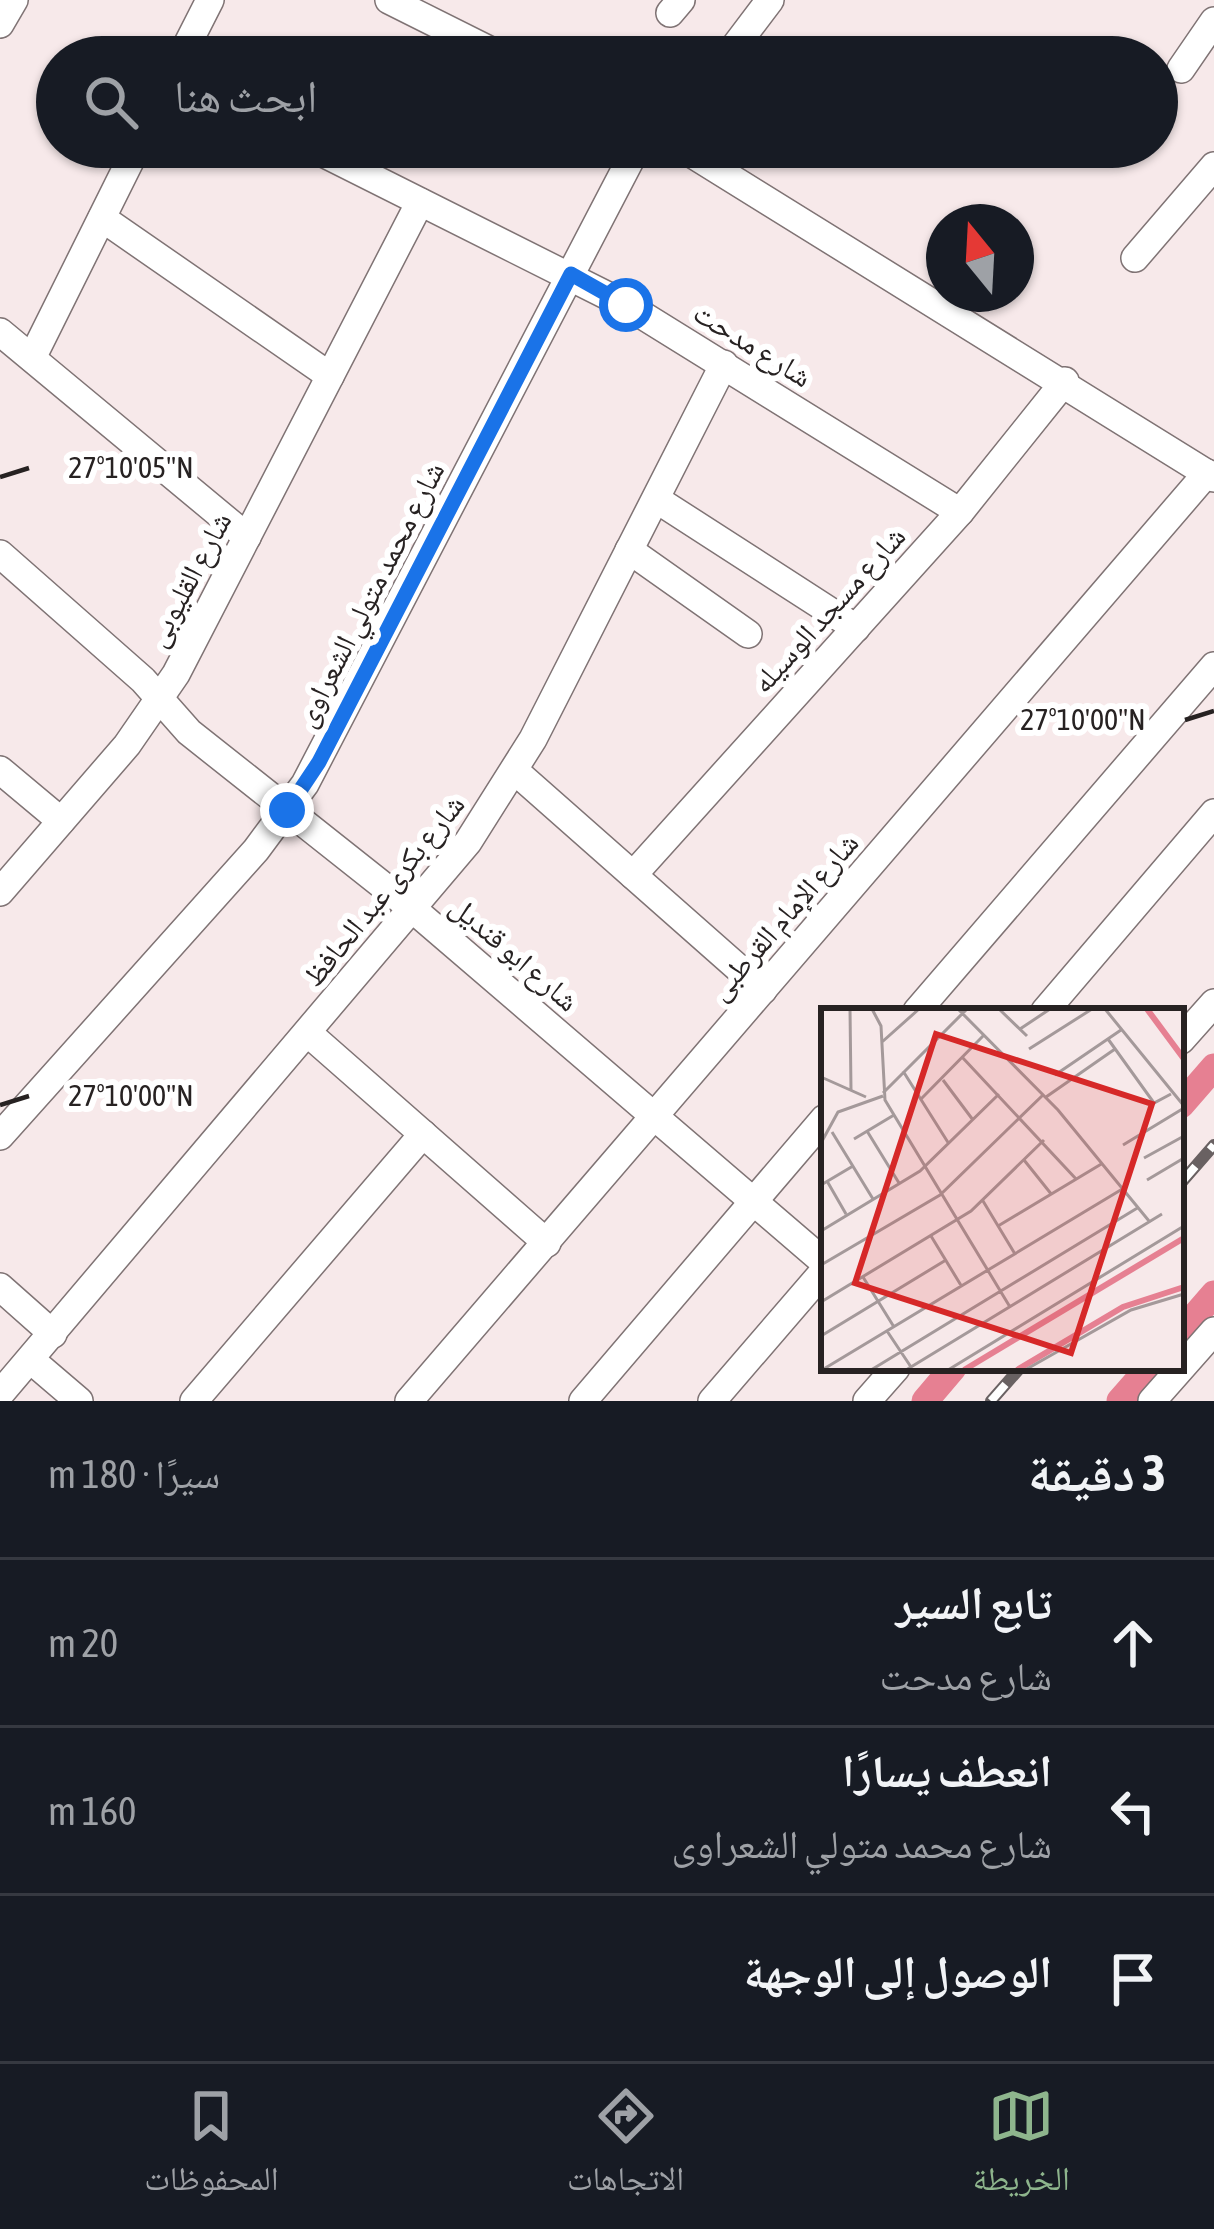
<!DOCTYPE html>
<html lang="ar">
<head>
<meta charset="utf-8">
<style>
	body { margin:0; font-family:"Asap Condensed","Noto Naskh Arabic",sans-serif; background:#242831; color:#f1f3f6; direction:rtl }
	.compass { position:absolute; left:926px; top:204px; width:108px; height:108px; border-radius:50%; background:#171b24; box-shadow:0 3px 9px #0004; rotate:342deg }
	.stop { position:absolute; width:36px; height:36px; margin:-27px; border:9px solid #1a73e8; border-radius:50%; background:#fff }
	.stop.end { background:#1a73e8; border-color:#fff; box-shadow:0 3px 12px #0008 }
	.list { margin:0; padding:0; list-style:none }
	h2 { display:flex; justify-content:space-between; align-items:center; height:156px; margin:0; padding:0 48px; font-size:51px }
	h2 small { font-size:39px; font-weight:400; color:#9ea1a6 }
	.list li { display:grid; grid-template-columns:78px 1fr auto; gap:36px; align-items:center; box-sizing:border-box; height:168px; padding:0 48px; border-top:3px solid #363941 }
	.list b { display:block; font-size:45px; white-space:nowrap }
	.list p { margin:0; font-size:39px; white-space:nowrap; color:#9ea1a6 }
	.list em { font-size:39px; font-style:normal; color:#9ea1a6 }
	.icon { flex:none; width:66px; height:66px; fill:none; stroke:currentColor; stroke-width:2; stroke-linecap:round; stroke-linejoin:round }
	.map { position:relative; flex:none; width:1214px; height:1401px; overflow:hidden; direction:ltr }
	.search { position:absolute; background:#171b24; box-shadow:0 3px 9px #0004; left:36px; right:36px; top:36px; height:132px; display:flex; align-items:center; gap:30px; box-sizing:border-box; padding:0 42px; border-radius:66px; color:#9ea1a6; font-size:45px }
	.sheet { height:660px; background:#171b24 }
	nav { display:flex; justify-content:space-around; align-items:center; box-sizing:border-box; height:168px; border-top:3px solid #363941; background:#171b24; font-size:33px; color:#9ea1a6 }
	nav a { display:grid; justify-items:center; gap:6px }
	nav .on { color:#8eb58d }
	.map>svg:first-child { display:block }
</style>
</head>
<body>
<div class="map">
<svg width="1214" height="1401" viewBox="0 0 1214 1401">
	<rect width="100%" height="100%" fill="#f7e9ea"/>
	<g fill="none" stroke-linecap="round" stroke-linejoin="round">
		<!-- canal -->
		<g stroke="#e68092" stroke-width="27">
			<polyline points="1181,1105 1214,1067"/>
			<polyline points="1181,1332 1214,1294"/>
			<polyline points="925,1401 953,1368"/>
			<polyline points="1120,1401 1149,1368"/>
		</g>
		<defs>
			<g id="minor">
				<polyline points="389,0 503,57"/>
				<polyline points="670,13 681,0"/>
				<polyline points="0,24 14,0"/>
				<polyline points="181,57 210,0"/>
				<polyline points="727,57 770,0"/>
				<polyline points="1181,69 1214,21"/>
				<polyline points="311,147 626,305 960,512"/>
				<polyline points="681,147 1214,478"/>
				<polyline points="102,218 330,376"/>
				<polyline points="1135,258 1214,166"/>
				<polyline points="0,332 247,537"/>
				<polyline points="32,358 137,147"/>
				<polyline points="656,499 856,628"/>
				<polyline points="629,550 748,634"/>
				<polyline points="0,554 143,680 189,732 415,911 824,1262"/>
				<polyline points="0,770 61,821"/>
				<polyline points="515,771 763,990"/>
				<polyline points="633,875 960,512 1065,381"/>
				<polyline points="0,892 127,745 176,674 420,202"/>
				<polyline points="917,1011 1214,666"/>
				<polyline points="1045,1011 1214,813"/>
				<polyline points="309,1034 547,1243"/>
				<polyline points="1181,1040 1214,1003"/>
				<polyline points="0,1136 256,850 305,784 637,147"/>
				<polyline points="0,1287 53,1334"/>
				<polyline points="31,1360 79,1401"/>
				<polyline points="0,1394 468,842 533,739 724,364"/>
				<polyline points="194,1401 423,1134"/>
				<polyline points="409,1401 1207,473"/>
				<polyline points="583,1401 824,1119"/>
				<polyline points="712,1401 824,1271"/>
				<polyline points="867,1401 896,1368"/>
				<polyline points="1152,1401 1214,1331"/>
			</g>
		</defs>
		<!-- minor casing -->
		<use href="#minor" stroke="#7f7374" stroke-width="30"/>
		<!-- minor -->
		<use href="#minor" stroke="#fff" stroke-width="27"/>
		<defs>
			<g id="rail">
				<polyline points="1181,1183 1214,1145"/>
				<polyline points="991,1401 1020,1368"/>
			</g>
		</defs>
		<!-- rail casing -->
		<use href="#rail" stroke="#696162" stroke-width="12"/>
		<!-- rail -->
		<use href="#rail" stroke="#fff" stroke-width="8" stroke-dasharray="22" stroke-linecap="butt"/>
	</g>
	<g fill="none" stroke-linecap="round" stroke-linejoin="round">
		<!-- route -->
		<polyline stroke="#1a73e8" stroke-width="15" points="287,810 319,762 571,274 626,305"/>
	</g>
	<!-- ticks -->
	<path fill="none" stroke="#272222" stroke-width="4.5" d="M 0,477 L 29,468M 1185,720 L 1214,711M 0,1105 L 29,1096"/>
	<g text-anchor="middle" dominant-baseline="central" stroke-width="12" stroke-linejoin="round" paint-order="stroke">
		<!-- street labels -->
		<g font-size="30" fill="#272222" stroke="#fff">
			<text transform="translate(753 344) rotate(32)">شارع مدحت</text>
			<text transform="translate(188 579) rotate(-62)">شارع القليوبى</text>
			<text transform="translate(369 594) rotate(-63)">شارع محمد متولي الشعراوى</text>
			<text transform="translate(828 609) rotate(-48)">شارع مسجد الوسيله</text>
			<text transform="translate(383 890) rotate(-51)">شارع بكرى عبد الحافظ</text>
			<text transform="translate(783 916) rotate(-49)">شارع الإمام القرطبى</text>
			<text transform="translate(515 953) rotate(41)">شارع ابو قنديل</text>
		</g>
	</g>
	<!-- overview -->
	<g transform="translate(821 1008)">
		<rect width="363" height="363" fill="#f7e9ea"/>
		<path fill="none" stroke="#e68092" stroke-width="6" d="M 326,1 L 363,51M 143,362 L 363,230M 196,362 L 302,299 L 363,279"/>
		<path fill="none" stroke="#a4999a" stroke-width="3" d="M 29,1 L 30,82M 51,1 L 60,18 L 64,92 L 189,299M 137,1 L 237,102 L 328,213M 178,1 L 206,28M 284,1 L 363,98M 199,21 L 229,1M 287,31 L 333,95 L 350,86M 61,34 L 98,1M 208,41 L 271,1M 141,49 L 256,172M 82,63 L 128,136M 234,67 L 300,22M 0,69 L 45,89M 122,72 L 152,112M 62,85 L 146,1M 225,89 L 294,41M 100,91 L 163,27M 46,123 L 78,175M 11,124 L 52,191M 33,131 L 73,107M 0,135 L 17,104 L 62,88M 302,137 L 363,100M 323,150 L 363,128M 203,152 L 231,187M 326,172 L 363,150M 6,173 L 25,206M 0,177 L 32,158M 162,193 L 194,246M 177,218 L 282,155M 0,223 L 99,163 L 178,86M 110,228 L 141,279M 0,257 L 119,187 L 223,86M 42,269 L 73,319M 0,294 L 150,203 L 223,132M 66,323 L 90,359M 0,328 L 125,252M 1,362 L 303,180M 50,362 L 318,199M 85,362 L 341,206M 127,362 L 363,218M 204,362 L 310,302 L 363,286"/>
		<path fill="#d62828" fill-opacity="0.15" stroke="#d62828" stroke-width="6" d="M 115,26 L 331,96 L 250,345 L 34,275 Z"/>
		<rect width="363" height="363" fill="none" stroke="#272222" stroke-width="6"/>
	</g>
	<g font-size="30" text-anchor="middle" fill="#272222" stroke="#fff" stroke-width="12" stroke-linejoin="round" paint-order="stroke">
		<text x="131" y="478">27°10'05"N</text>
		<text x="1083" y="730">27°10'00"N</text>
		<text x="131" y="1106">27°10'00"N</text>
	</g>
</svg>
<svg class="compass" viewBox="-18 -18 36 36"><path d="M0-13l5 13h-10z" fill="#e53935"/><path d="M0 13l5-13h-10z" fill="#9ea1a6"/></svg>
<div class="stop" style="left:626px;top:305px"></div>
<div class="stop end" style="left:287px;top:810px"></div>
<div class="search"><svg class="icon" aria-label="search" viewBox="0 0 24 24"><circle cx="10" cy="10" r="6"/><path d="M15 15l6 6"/></svg>ابحث هنا</div>
</div>
<section class="sheet">
<h2>3 دقيقة<small>سيرًا · 180 m</small></h2>
<ul class="list">
<li><svg class="icon" aria-label="ahead" viewBox="0 0 24 24"><path d="M12 20V5M6 11l6-6 6 6"/></svg><div><b>تابع السير</b><p>شارع مدحت</p></div><em>20 m</em></li>
<li><svg class="icon" aria-label="left" viewBox="0 0 24 24"><path d="M17 20v-9H6M10 6l-5 5 5 5"/></svg><div><b>انعطف يسارًا</b><p>شارع محمد متولي الشعراوى</p></div><em>160 m</em></li>
<li><svg class="icon" aria-label="arrive" viewBox="0 0 24 24"><path d="M6 21V4h12l-3 4 3 4H6"/></svg><div><b>الوصول إلى الوجهة</b></div></li>
</ul>
</section>
<nav>
<a class="on"><svg class="icon" aria-label="map" viewBox="0 0 24 24"><path d="M3 6l6-2 6 2 6-2v14l-6 2-6-2-6 2zM9 4v14M15 6v14"/></svg>الخريطة</a>
<a><svg class="icon" aria-label="directions" viewBox="0 0 24 24"><path d="M12 3l9 9-9 9-9-9zM9 14v-3h6M13 9l2 2-2 2"/></svg>الاتجاهات</a>
<a><svg class="icon" aria-label="saved" viewBox="0 0 24 24"><path d="M7 4h10v16l-5-4-5 4z"/></svg>المحفوظات</a>
</nav>
</body>
</html>
